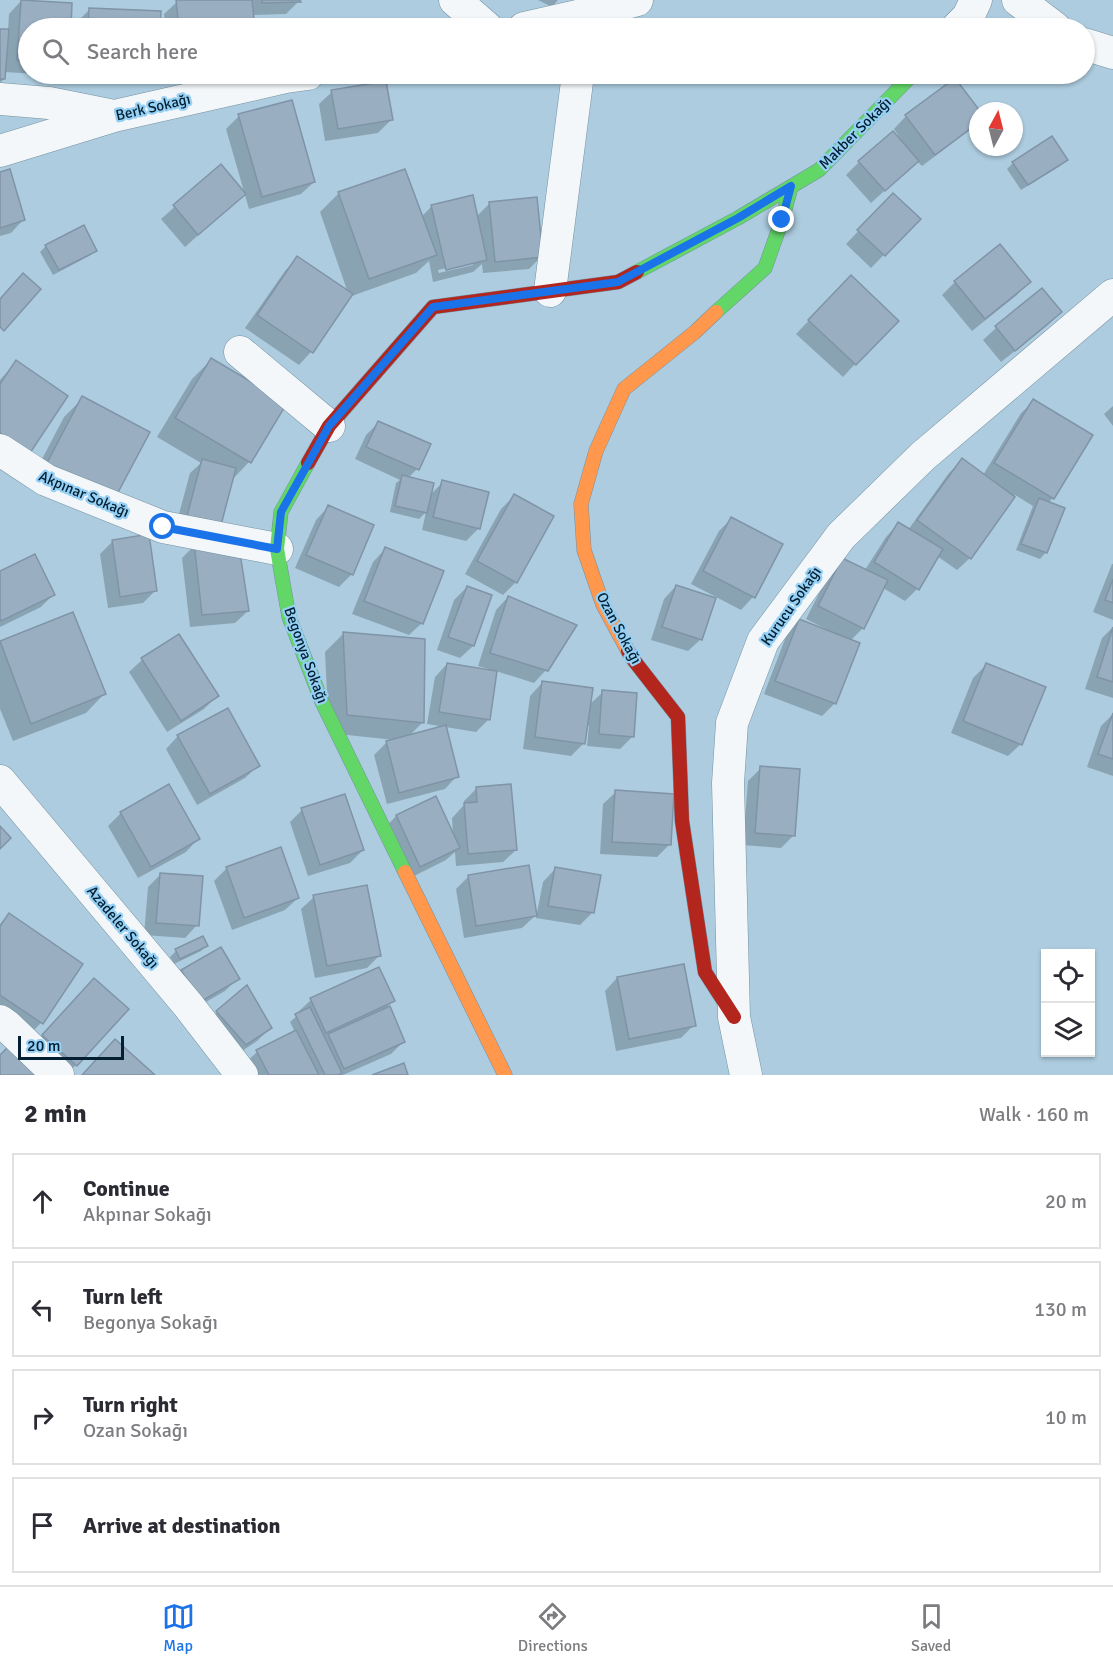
<!DOCTYPE html>
<html lang="en">
<head>
<meta charset="utf-8">
<style>
	body { margin:0; font-family:Signika,sans-serif; background:#f2f2f3; color:#2b2b33 }
	.controls { position:absolute; right:18px; bottom:18px; display:grid; overflow:hidden; border-radius:0px; box-shadow:0 2px 4px #0004 }
	.controls button { width:54px; height:54px; display:grid; place-items:center; padding:0; border:0; border-bottom:2px solid #e1e1e2; background:#fff; color:#2b2b33; font:30px sans-serif }
	.compass { position:absolute; left:969px; top:102px; width:54px; height:54px; border-radius:50%; background:#fff; box-shadow:0 2px 4px #0004; rotate:7deg }
	.scale { position:absolute; left:18px; bottom:15px; width:106px; box-sizing:border-box; padding-left:6px; border:3px solid #022032; border-top:0; font-size:16px; line-height:21px; white-space:nowrap; color:#022032; -webkit-text-stroke:4px #97d0f5; paint-order:stroke }
	.stop { position:absolute; width:18px; height:18px; margin:-14px; border:4px solid #1a73e8; border-radius:50%; background:#fff }
	.stop.end { background:#1a73e8; border-color:#fff; box-shadow:0 2px 6px #0008 }
	.list { margin:0; padding:0; list-style:none }
	h2 { display:flex; justify-content:space-between; align-items:center; height:78px; margin:0; padding:0 24px; font-size:26px }
	h2 small { font-size:20px; font-weight:400; color:#7c7c81 }
	.list li { display:grid; grid-template-columns:39px 1fr auto; gap:18px; align-items:center; box-sizing:border-box; height:96px; margin:0 12px 12px; padding:0 12px; border:2px solid #e1e1e2; border-radius:0px }
	.list b { display:block; font-size:22px; white-space:nowrap }
	.list p { margin:0; font-size:20px; white-space:nowrap; color:#7c7c81 }
	.list em { font-size:20px; font-style:normal; color:#7c7c81 }
	.icon { flex:none; width:33px; height:33px; fill:none; stroke:currentColor; stroke-width:2; stroke-linecap:round; stroke-linejoin:round }
	.map { position:relative; flex:none; width:1113px; height:1075px; overflow:hidden }
	.search { position:absolute; background:#fff; box-shadow:0 2px 4px #0004; left:18px; right:18px; top:18px; height:66px; display:flex; align-items:center; gap:15px; box-sizing:border-box; padding:0 21px; border-radius:33px; color:#7c7c81; font-size:22px }
	.sheet { height:510px; background:#fff }
	nav { display:flex; justify-content:space-around; align-items:center; box-sizing:border-box; height:84px; border-top:2px solid #e1e1e2; background:#fff; font-size:16px; color:#7c7c81 }
	nav a { display:grid; justify-items:center; gap:3px }
	nav .on { color:#1a73e8 }
	.map>svg:first-child { display:block }
</style>
</head>
<body>
<div class="map">
<svg width="1113" height="1075" viewBox="0 0 1113 1075">
	<rect width="100%" height="100%" fill="#adccdf"/>
	<!-- shadow -->
	<g fill="#0003" fill-rule="evenodd">
		<polygon points="191,0 299,0 299,1 286,14 252,15 253,28 166,28 164,14 177,2"/>
		<polygon points="538,0 558,0 552,7"/>
		<polygon points="21,1 71,4 69,28 28,28 28,74 56,74 54,75 4,72 4,79 0,83 0,30 8,31 9,14"/>
		<polygon points="90,9 159,13 158,28 77,28 77,22"/>
		<polygon points="75,74 152,74 144,82 75,79"/>
		<polygon points="171,74 247,74 245,76 172,84"/>
		<polygon points="955,80 978,111 978,123 970,130 922,166 917,161 871,203 846,175 859,162 902,141 894,129 906,116"/>
		<polygon points="332,92 391,120 378,133 325,141 319,104"/>
		<polygon points="239,116 314,182 301,194 249,209 226,129"/>
		<polygon points="1066,160 1060,166 1021,190 1007,169 1013,163"/>
		<polygon points="220,167 244,194 185,247 161,219"/>
		<path d="M 405,171 L 421,217 L 432,206 L 476,217 L 490,203 L 541,257 L 529,269 L 483,273 L 482,264 L 473,272 L 433,282 L 429,261 L 416,273 L 349,297 L 311,352 L 299,365 L 245,328 L 285,271 L 297,258 L 348,293 L 320,212 L 338,194 ZM 473,262 L 473,265 L 439,273 L 438,270 Z"/>
		<polygon points="0,173 23,220 11,233 0,236"/>
		<polygon points="893,195 919,219 871,268 846,244"/>
		<polygon points="46,246 95,250 89,256 53,275 40,252"/>
		<polygon points="1000,246 1029,282 1017,295 972,331 942,295 955,282"/>
		<polygon points="838,290 855,364 843,377 796,334"/>
		<polygon points="1042,290 1060,312 1048,325 1001,362 983,340 996,328"/>
		<polygon points="211,360 285,404 249,462 231,481 175,529 190,473 201,463 157,437 192,379"/>
		<polygon points="16,362 0,454 0,380"/>
		<polygon points="83,398 95,516 30,482 64,417"/>
		<polygon points="1034,401 1053,498 1048,503 1046,552 1040,559 1016,550 1033,506 1015,495 970,558 957,570 937,556 917,589 905,601 883,588 863,628 850,641 835,703 822,716 764,694 787,634 799,621 826,631 826,629 806,619 830,572 842,560 865,570 886,537 898,524 908,530 949,473 962,460 983,475 1021,413"/>
		<polygon points="1113,406 1113,426 1104,414"/>
		<polygon points="378,423 429,445 417,469 408,478 430,495 443,482 479,528 466,541 422,530 426,512 419,519 390,512 396,483 400,480 355,459 366,435"/>
		<polygon points="514,496 516,582 503,595 465,574 501,509"/>
		<polygon points="328,507 352,574 339,587 295,568 316,520"/>
		<polygon points="731,519 753,597 741,610 691,584 719,531"/>
		<polygon points="112,542 156,590 143,603 108,608 100,554"/>
		<polygon points="195,545 248,611 235,623 190,627 182,558"/>
		<polygon points="385,549 422,623 409,635 352,614 373,562"/>
		<polygon points="1112,564 1113,564 1113,620 1093,612"/>
		<polygon points="0,573 53,595 41,607 0,627"/>
		<polygon points="676,586 701,639 688,651 651,640 664,599"/>
		<polygon points="467,587 491,596 473,646 460,658 437,650 454,600"/>
		<polygon points="508,597 546,670 534,683 496,671 489,719 476,732 427,724 435,677 447,664 487,671 488,669 478,666 496,610"/>
		<polygon points="73,614 104,694 86,713 13,741 0,709 0,643"/>
		<polygon points="1113,627 1113,698 1085,689 1102,638"/>
		<polygon points="343,634 422,723 408,737 457,776 445,789 387,804 374,755 387,742 394,740 329,733 325,652"/>
		<polygon points="142,660 217,696 204,709 167,732 129,672"/>
		<polygon points="986,665 1021,744 1008,756 951,733 973,678"/>
		<polygon points="542,683 589,705 603,692 633,736 620,749 587,746 589,726 586,725 584,743 571,756 523,749 530,696"/>
		<polygon points="1113,714 1113,776 1087,767 1101,726"/>
		<polygon points="178,736 258,766 245,778 197,805 166,749"/>
		<polygon points="761,768 793,836 781,848 743,845 748,781"/>
		<polygon points="476,789 516,850 503,862 456,866 455,852 446,860 408,879 384,829 396,816 453,836 452,818 464,805 464,801"/>
		<polygon points="616,792 669,845 657,857 600,854 603,804"/>
		<polygon points="302,810 363,850 350,863 308,876 290,822"/>
		<polygon points="121,813 198,839 186,852 138,878 108,826"/>
		<polygon points="227,868 298,898 285,910 232,930 214,881"/>
		<polygon points="555,869 593,912 580,925 536,918 543,882"/>
		<polygon points="161,874 197,925 185,938 144,935 148,887"/>
		<polygon points="469,876 535,916 522,928 464,938 456,889"/>
		<polygon points="314,897 380,955 367,968 315,978 301,909"/>
		<polygon points="9,915 41,1023 23,1041 0,1026 0,924"/>
		<polygon points="207,945 201,951 174,964 170,957 176,951"/>
		<polygon points="378,969 393,1001 383,1011 404,1041 391,1054 343,1075 250,1075 244,1064 257,1052 295,1032 290,1022 299,1014 298,1012 311,1000"/>
		<polygon points="182,971 238,978 225,991 187,1013 170,983"/>
		<polygon points="617,978 694,1025 681,1038 616,1051 605,991"/>
		<polygon points="82,992 76,1065 65,1075 31,1048"/>
		<polygon points="217,1012 270,1028 257,1041 233,1057 205,1024"/>
	</g>
	<!-- building -->
	<g fill="#99aec1" stroke="#7f94a6" stroke-width="1.5">
		<polygon points="21,0 72,3 71,28 28,28 28,61 17,60"/>
		<polygon points="176,0 252,0 255,28 179,28"/>
		<polygon points="262,0 300,0 301,2 262,3"/>
		<polygon points="89,8 161,11 160,28 88,28"/>
		<polygon points="0,29 9,29 5,79 0,79"/>
		<polygon points="955,78 980,111 978,111 978,123 935,155 905,115"/>
		<polygon points="386,81 393,120 338,129 331,90"/>
		<polygon points="292,100 315,182 262,197 238,114"/>
		<polygon points="893,131 919,161 885,191 858,161"/>
		<polygon points="1052,136 1068,160 1028,185 1012,162"/>
		<polygon points="221,164 246,194 198,235 173,205"/>
		<polygon points="10,169 25,220 0,228 0,172"/>
		<polygon points="405,169 437,255 369,279 338,192"/>
		<polygon points="893,193 921,219 885,256 857,230"/>
		<polygon points="473,195 487,260 446,270 431,205"/>
		<polygon points="537,197 543,257 495,262 489,202"/>
		<polygon points="84,225 97,251 59,270 45,245"/>
		<polygon points="1000,244 1031,282 985,319 954,281"/>
		<polygon points="297,256 353,294 313,353 257,315"/>
		<polygon points="23,273 41,289 4,331 0,327 0,299"/>
		<polygon points="851,275 899,321 856,365 808,320"/>
		<polygon points="1042,288 1062,312 1015,351 995,326"/>
		<polygon points="211,358 287,403 251,463 175,418"/>
		<polygon points="16,360 68,396 30,453 0,433 0,384"/>
		<polygon points="82,396 150,432 115,498 47,463"/>
		<polygon points="1033,399 1093,435 1054,499 994,463"/>
		<polygon points="378,421 431,444 419,470 366,447"/>
		<polygon points="962,458 1015,497 971,559 917,520"/>
		<polygon points="202,459 236,468 221,525 187,516"/>
		<polygon points="402,475 434,483 427,513 395,506"/>
		<polygon points="442,480 489,492 480,529 433,517"/>
		<polygon points="514,494 554,516 517,583 477,561"/>
		<polygon points="1039,498 1065,508 1047,553 1021,544"/>
		<polygon points="328,505 374,525 353,575 306,555"/>
		<polygon points="731,517 783,544 755,598 703,571"/>
		<polygon points="898,522 943,549 919,590 874,562"/>
		<polygon points="149,534 157,591 120,597 112,540"/>
		<polygon points="194,543 240,553 249,611 202,615"/>
		<polygon points="385,547 444,571 423,624 364,601"/>
		<polygon points="35,554 55,595 1,621 0,618 0,571"/>
		<polygon points="842,558 888,580 864,629 818,606"/>
		<polygon points="1113,579 1113,603 1105,600"/>
		<polygon points="676,585 716,598 702,640 662,627"/>
		<polygon points="467,586 492,595 474,646 448,637"/>
		<polygon points="508,596 577,625 548,671 490,653"/>
		<polygon points="73,612 106,694 31,724 0,641"/>
		<polygon points="799,619 860,643 836,704 775,681"/>
		<polygon points="1113,627 1113,682 1097,677"/>
		<polygon points="343,632 425,639 424,723 347,715"/>
		<polygon points="179,634 219,696 181,721 141,658"/>
		<polygon points="447,663 497,671 490,720 439,712"/>
		<polygon points="986,663 1046,687 1022,745 963,721"/>
		<polygon points="542,681 593,688 585,744 535,737"/>
		<polygon points="602,690 637,693 634,737 599,734"/>
		<polygon points="228,708 260,766 210,794 177,735"/>
		<polygon points="1113,713 1113,759 1098,754"/>
		<polygon points="446,725 459,777 399,793 386,741"/>
		<polygon points="760,766 800,769 795,836 755,833"/>
		<polygon points="169,784 200,839 151,867 120,812"/>
		<polygon points="511,784 517,850 468,854 464,803 477,802 476,787"/>
		<polygon points="615,790 674,794 671,845 612,842"/>
		<polygon points="345,794 364,850 320,865 301,808"/>
		<polygon points="436,796 460,848 420,867 396,815"/>
		<polygon points="0,826 11,838 0,849"/>
		<polygon points="281,847 299,898 244,918 226,867"/>
		<polygon points="529,865 537,916 476,926 468,875"/>
		<polygon points="555,867 601,875 594,913 548,906"/>
		<polygon points="160,873 203,876 199,926 156,923"/>
		<polygon points="367,885 381,956 327,966 313,895"/>
		<polygon points="9,913 83,964 43,1024 0,995 0,926"/>
		<polygon points="203,936 208,946 180,959 175,949"/>
		<polygon points="221,947 240,979 200,1002 181,970"/>
		<polygon points="684,964 696,1026 629,1039 617,977"/>
		<polygon points="379,967 395,1001 326,1033 310,998"/>
		<polygon points="94,978 129,1009 77,1066 42,1035"/>
		<polygon points="247,985 272,1028 246,1045 216,1011"/>
		<polygon points="390,1006 405,1042 344,1069 328,1034"/>
		<polygon points="310,1007 342,1073 338,1075 325,1075 295,1014"/>
		<polygon points="296,1030 319,1075 269,1075 256,1050"/>
		<polygon points="115,1039 155,1075 82,1075"/>
		<polygon points="10,1045 43,1075 0,1075 0,1055"/>
		<polygon points="404,1063 408,1075 372,1075"/>
	</g>
	<g fill="none" stroke-linecap="round" stroke-linejoin="round">
		<defs>
			<g id="street">
				<polyline points="455,0 487,28"/>
				<polyline points="1018,0 1055,28"/>
				<polyline points="524,28 586,14 637,0"/>
				<polyline points="957,28 968,17 976,0"/>
				<polyline points="1084,44 1113,53"/>
				<polyline points="0,99 49,103 109,115"/>
				<polyline points="0,151 114,116 286,77 308,74"/>
				<polyline points="550,291 578,74"/>
				<polyline points="240,352 329,426"/>
				<polyline points="0,450 46,480 163,527 277,549"/>
				<polyline points="0,781 188,1005 242,1075"/>
				<polyline points="0,1021 7,1026 58,1075"/>
				<polyline points="746,1075 734,1017 728,783 732,723 763,641 841,536 923,456 1113,295"/>
			</g>
			<g id="fast">
				<polyline points="637,272 738,218 819,170 913,74"/>
				<polyline points="716,312 765,268 782,220 791,187"/>
				<polyline points="308,463 281,512 277,549 289,617 322,702 405,872"/>
			</g>
			<g id="slow">
				<polyline points="628,651 603,605 584,550 581,504 596,451 624,389 695,332 716,312"/>
				<polyline points="405,872 505,1075"/>
			</g>
			<g id="jam">
				<polyline points="308,463 329,426 433,307 618,282 637,272"/>
				<polyline points="628,651 632,658 678,717 682,821 705,972 734,1017"/>
			</g>
		</defs>
		<!-- street casing -->
		<use href="#street" stroke="#7491a1" stroke-width="33"/>
		<!-- fast casing -->
		<use href="#fast" stroke="#7491a1" stroke-width="15"/>
		<!-- slow casing -->
		<use href="#slow" stroke="#7491a1" stroke-width="15"/>
		<!-- jam casing -->
		<use href="#jam" stroke="#7491a1" stroke-width="15"/>
		<!-- street -->
		<use href="#street" stroke="#f3f7fa" stroke-width="32"/>
		<!-- fast -->
		<use href="#fast" stroke="#63d668" stroke-width="14"/>
		<!-- slow -->
		<use href="#slow" stroke="#ff974d" stroke-width="14"/>
		<!-- jam -->
		<use href="#jam" stroke="#b3261e" stroke-width="14"/>
	</g>
	<g fill="none" stroke-linecap="round" stroke-linejoin="round">
		<!-- route -->
		<polyline stroke="#1a73e8" stroke-width="8" points="163,527 277,549 281,512 329,426 433,307 618,282 738,218 791,186 782,220"/>
	</g>
	<g text-anchor="middle" dominant-baseline="central" stroke-width="4.5" stroke-linejoin="round" paint-order="stroke">
		<!-- street labels -->
		<g font-size="15" fill="#022032" stroke="#97d0f5">
			<text transform="translate(153 107) rotate(-13)">Berk Sokağı</text>
			<text transform="translate(855 133) rotate(-45)">Makber Sokağı</text>
			<text transform="translate(84 494) rotate(23)">Akpınar Sokağı</text>
			<text transform="translate(791 606) rotate(-55)">Kurucu Sokağı</text>
			<text transform="translate(619 628) rotate(62)">Ozan Sokağı</text>
			<text transform="translate(306 655) rotate(70)">Begonya Sokağı</text>
			<text transform="translate(123 927) rotate(50)">Azadeler Sokağı</text>
		</g>
	</g>
</svg>
<div class="controls">
<button><svg class="icon" aria-label="locate" viewBox="0 0 24 24"><circle cx="12" cy="12" r="6"/><path d="M12 2v4M12 18v4M2 12h4M18 12h4"/></svg></button>
<button><svg class="icon" aria-label="layers" viewBox="0 0 24 24"><path d="M12 4l9 5-9 5-9-5zM3 14l9 5 9-5"/></svg></button>
</div>
<svg class="compass" viewBox="-18 -18 36 36"><path d="M0-13l5 13h-10z" fill="#e53935"/><path d="M0 13l5-13h-10z" fill="#7c7c81"/></svg>
<div class="scale">20 m</div>
<div class="stop" style="left:163px;top:527px"></div>
<div class="stop end" style="left:782px;top:220px"></div>
<div class="search"><svg class="icon" aria-label="search" viewBox="0 0 24 24"><circle cx="10" cy="10" r="6"/><path d="M15 15l6 6"/></svg>Search here</div>
</div>
<section class="sheet">
<h2>2 min<small>Walk · 160 m</small></h2>
<ul class="list">
<li><svg class="icon" aria-label="ahead" viewBox="0 0 24 24"><path d="M12 20V5M6 11l6-6 6 6"/></svg><div><b>Continue</b><p>Akpınar Sokağı</p></div><em>20 m</em></li>
<li><svg class="icon" aria-label="left" viewBox="0 0 24 24"><path d="M17 20v-9H6M10 6l-5 5 5 5"/></svg><div><b>Turn left</b><p>Begonya Sokağı</p></div><em>130 m</em></li>
<li><svg class="icon" aria-label="right" viewBox="0 0 24 24"><path d="M7 20v-9h11M14 6l5 5-5 5"/></svg><div><b>Turn right</b><p>Ozan Sokağı</p></div><em>10 m</em></li>
<li><svg class="icon" aria-label="arrive" viewBox="0 0 24 24"><path d="M6 21V4h12l-3 4 3 4H6"/></svg><div><b>Arrive at destination</b></div></li>
</ul>
</section>
<nav>
<a class="on"><svg class="icon" aria-label="map" viewBox="0 0 24 24"><path d="M3 6l6-2 6 2 6-2v14l-6 2-6-2-6 2zM9 4v14M15 6v14"/></svg>Map</a>
<a><svg class="icon" aria-label="directions" viewBox="0 0 24 24"><path d="M12 3l9 9-9 9-9-9zM9 14v-3h6M13 9l2 2-2 2"/></svg>Directions</a>
<a><svg class="icon" aria-label="saved" viewBox="0 0 24 24"><path d="M7 4h10v16l-5-4-5 4z"/></svg>Saved</a>
</nav>
</body>
</html>
